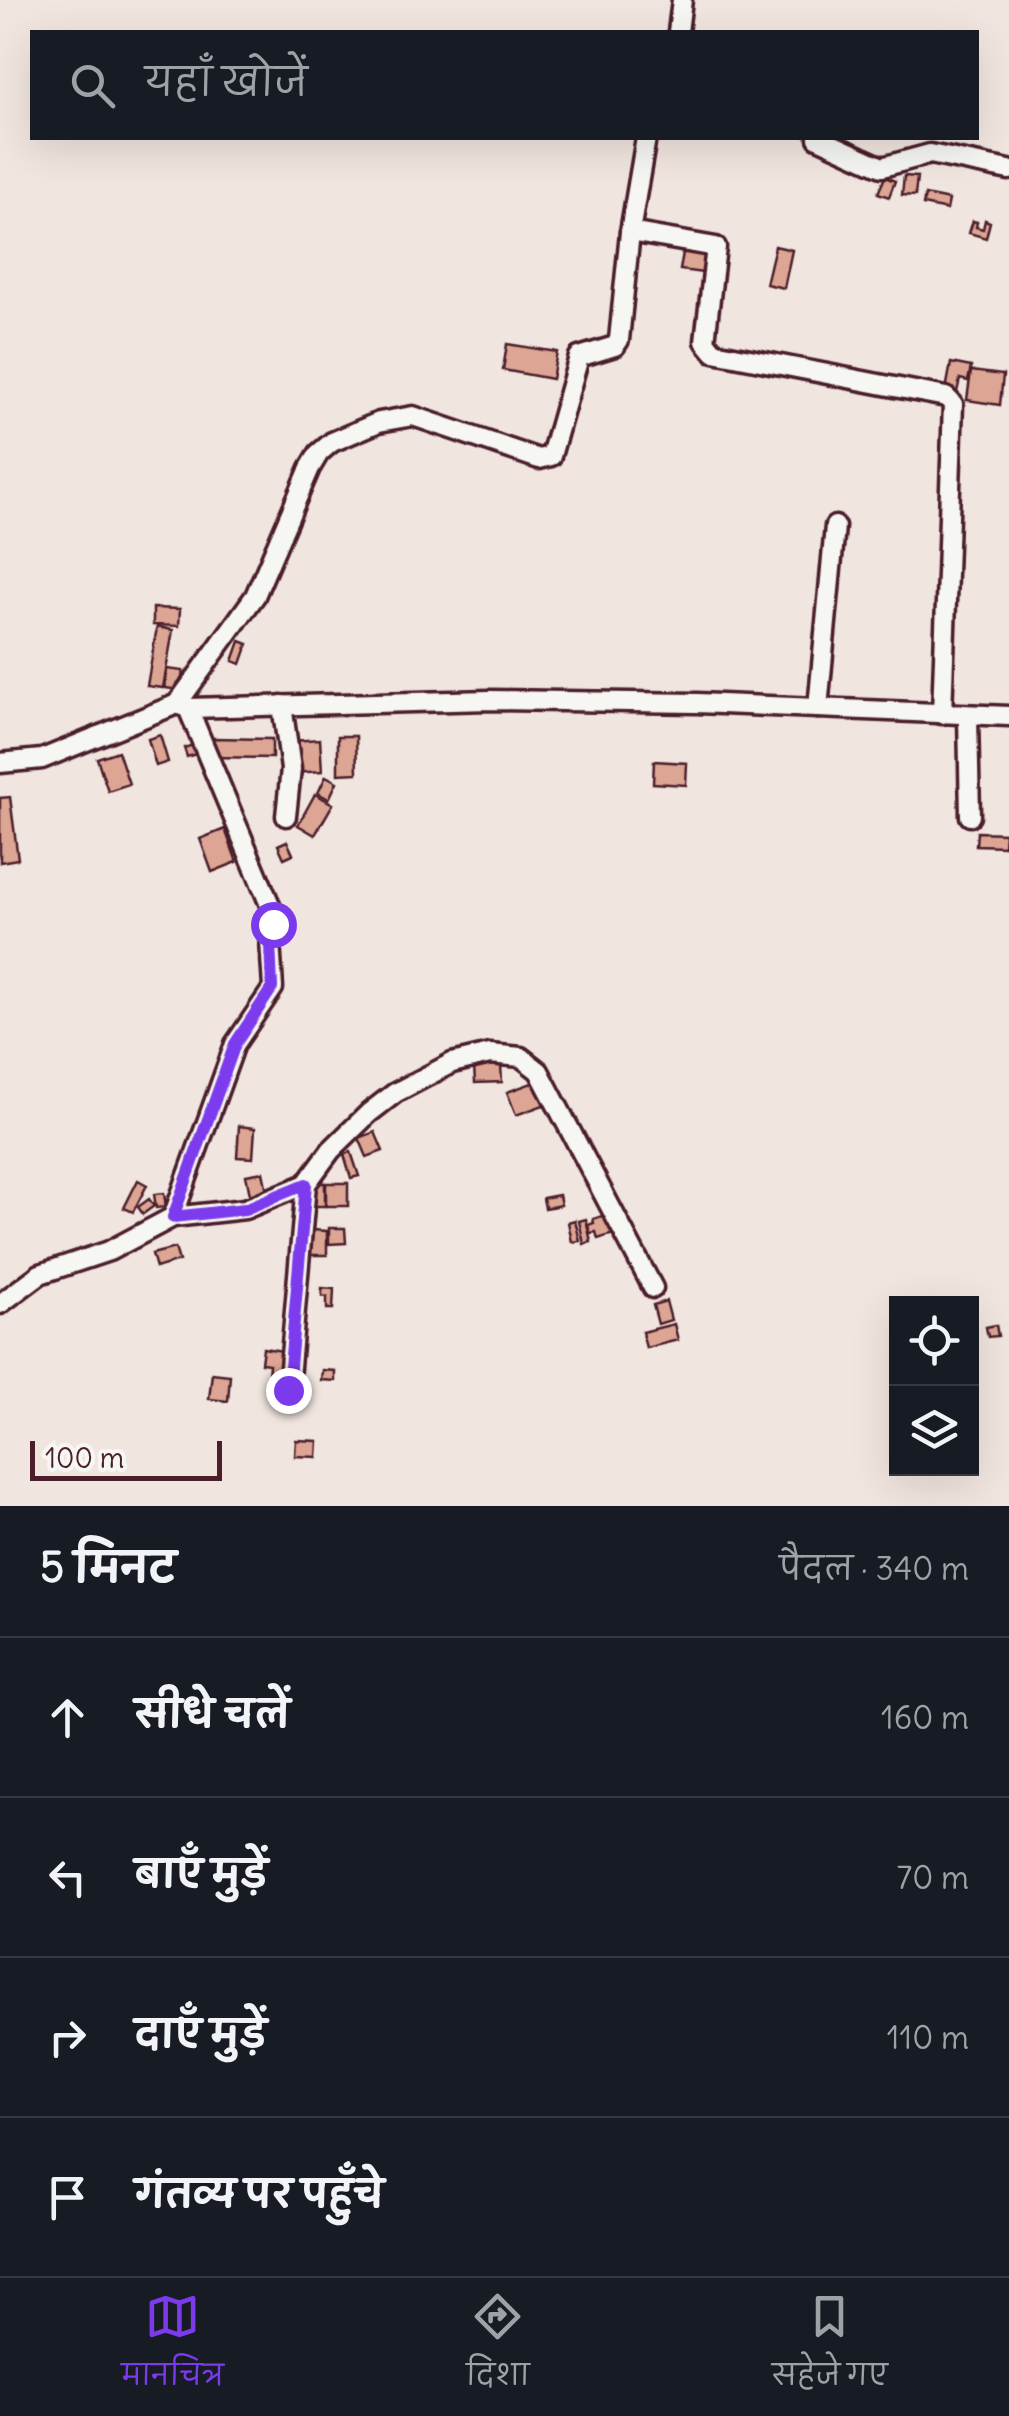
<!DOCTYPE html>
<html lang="hi">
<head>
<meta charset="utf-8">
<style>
	body { margin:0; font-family:Delius,"Playpen Sans Deva",sans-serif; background:#242831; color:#f1f3f6 }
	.controls { position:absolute; right:30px; bottom:30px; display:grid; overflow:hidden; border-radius:0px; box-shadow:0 10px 40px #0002 }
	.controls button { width:90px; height:90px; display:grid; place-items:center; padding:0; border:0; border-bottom:2px solid #363941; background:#171b24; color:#f1f3f6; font:50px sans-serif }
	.scale { position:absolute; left:30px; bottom:25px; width:192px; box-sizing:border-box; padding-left:10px; border:5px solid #4a1f2b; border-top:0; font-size:28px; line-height:35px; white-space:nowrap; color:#4a1f2b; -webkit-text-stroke:8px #f6f6f2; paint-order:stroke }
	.stop { position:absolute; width:30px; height:30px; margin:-22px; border:8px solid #7c3aed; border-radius:50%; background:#fff }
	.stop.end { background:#7c3aed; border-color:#fff; box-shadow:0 2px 10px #0008 }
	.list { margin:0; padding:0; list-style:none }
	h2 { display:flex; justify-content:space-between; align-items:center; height:130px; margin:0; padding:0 40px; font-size:42px }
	h2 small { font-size:32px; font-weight:400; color:#9ea1a6 }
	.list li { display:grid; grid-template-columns:65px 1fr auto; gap:30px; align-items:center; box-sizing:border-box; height:160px; padding:0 40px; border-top:2px solid #363941 }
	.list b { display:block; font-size:38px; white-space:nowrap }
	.list em { font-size:32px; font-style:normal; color:#9ea1a6 }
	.icon { flex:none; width:55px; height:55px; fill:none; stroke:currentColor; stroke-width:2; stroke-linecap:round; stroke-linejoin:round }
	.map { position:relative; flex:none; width:1009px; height:1506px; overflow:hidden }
	.search { position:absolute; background:#171b24; box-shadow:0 10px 40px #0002; left:30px; right:30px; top:30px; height:110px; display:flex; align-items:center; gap:25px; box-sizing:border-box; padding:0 35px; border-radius:0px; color:#9ea1a6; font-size:38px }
	.sheet { height:770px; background:#171b24 }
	nav { display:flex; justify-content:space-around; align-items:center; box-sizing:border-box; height:140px; border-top:2px solid #363941; background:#171b24; font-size:28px; color:#9ea1a6 }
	nav a { display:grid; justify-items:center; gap:5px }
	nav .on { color:#7c3aed }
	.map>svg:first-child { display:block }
</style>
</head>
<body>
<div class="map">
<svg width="1009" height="1506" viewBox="0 0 1009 1506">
	<rect width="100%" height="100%" fill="#f1e6df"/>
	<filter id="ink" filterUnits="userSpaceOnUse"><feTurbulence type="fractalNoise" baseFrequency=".01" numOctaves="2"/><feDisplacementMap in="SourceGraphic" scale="20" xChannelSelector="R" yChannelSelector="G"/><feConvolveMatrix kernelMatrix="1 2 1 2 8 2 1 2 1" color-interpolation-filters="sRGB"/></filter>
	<g filter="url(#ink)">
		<!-- building -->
		<g fill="#dda694" stroke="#4a1f2b" stroke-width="2.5">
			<polygon points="904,176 917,177 915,196 902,195"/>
			<polygon points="885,177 895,181 889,197 878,193"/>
			<polygon points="925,195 949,200 947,210 923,205"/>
			<polygon points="985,220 990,222 986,238 969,233 973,221 977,222 976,227 983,229"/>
			<polygon points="775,246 792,250 784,288 766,284"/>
			<polygon points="684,247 714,251 711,274 680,270"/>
			<polygon points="507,344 557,352 552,379 503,370"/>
			<polygon points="951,363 971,367 968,381 960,379 957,392 946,390"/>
			<polygon points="971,371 1003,375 1000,405 967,400"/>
			<polygon points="153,608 180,609 179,626 153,625"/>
			<polygon points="157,627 173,630 163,688 147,686"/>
			<polygon points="240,641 248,644 241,664 233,661"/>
			<polygon points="167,669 183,671 180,690 165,688"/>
			<polygon points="160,735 168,762 156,766 148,739"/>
			<polygon points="338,736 356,736 357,773 338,774"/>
			<polygon points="213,738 272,739 272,758 213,757"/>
			<polygon points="320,739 322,771 294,773 292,741"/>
			<polygon points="199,743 202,752 187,757 184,748"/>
			<polygon points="118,751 129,784 108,791 97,758"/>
			<polygon points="654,761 687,763 686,785 653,783"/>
			<polygon points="326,776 337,782 329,799 318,793"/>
			<polygon points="315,794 333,804 315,835 298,825"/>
			<polygon points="10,797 18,859 0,862 0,798"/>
			<polygon points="225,829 237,862 212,872 200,839"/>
			<polygon points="977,832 1005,833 1004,846 976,845"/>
			<polygon points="287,841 293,854 284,858 278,845"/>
			<polygon points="501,1065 502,1082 475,1083 474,1066"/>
			<polygon points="543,1079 552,1102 516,1115 507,1092"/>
			<polygon points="239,1126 255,1128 253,1158 237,1157"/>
			<polygon points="375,1132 383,1151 367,1157 359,1138"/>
			<polygon points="351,1152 359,1176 351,1178 344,1154"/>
			<polygon points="263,1172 267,1191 250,1195 246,1175"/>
			<polygon points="138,1180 147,1185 133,1212 124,1208"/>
			<rect x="311" y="1183" width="14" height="23"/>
			<rect x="326" y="1183" width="22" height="23"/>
			<polygon points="164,1193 166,1207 156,1208 154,1194"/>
			<polygon points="559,1195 561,1205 545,1208 543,1198"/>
			<polygon points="149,1199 154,1206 143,1214 138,1207"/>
			<polygon points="611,1213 617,1233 598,1239 596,1232 590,1233 588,1225 594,1223 593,1219"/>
			<polygon points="586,1219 591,1242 584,1244 579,1221"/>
			<polygon points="575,1220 580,1241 572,1242 568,1222"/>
			<polygon points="329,1228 345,1228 346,1243 329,1244"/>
			<polygon points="310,1230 327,1231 327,1255 310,1255"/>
			<polygon points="175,1248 179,1261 156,1268 152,1254"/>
			<polygon points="322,1288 334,1289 333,1309 327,1309 327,1297 322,1296"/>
			<polygon points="666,1301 671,1320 658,1324 653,1305"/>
			<polygon points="674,1324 678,1340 646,1348 642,1332"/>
			<polygon points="996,1325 998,1336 988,1337 986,1327"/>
			<polygon points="263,1348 290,1352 286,1379 268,1377 269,1364 261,1363"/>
			<polygon points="322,1370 335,1371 335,1381 321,1380"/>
			<polygon points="212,1373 230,1375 228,1401 209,1399"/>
			<polygon points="296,1440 318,1441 317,1457 295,1456"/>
		</g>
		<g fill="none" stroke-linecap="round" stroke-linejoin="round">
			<defs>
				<g id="minor">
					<polyline points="678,32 682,0"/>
					<polyline points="818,138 882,167 930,154 1009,170"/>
					<polyline points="630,232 716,247 705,341 714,352 946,397 953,404 942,714"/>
					<polyline points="177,704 255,596 310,468 319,453 332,442 379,422 413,416 539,459 551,456 579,357 615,346 619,340 630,232 646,138"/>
					<polyline points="282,705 291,769 286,816"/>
					<polyline points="818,708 835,526"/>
					<polyline points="968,716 970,816"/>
					<polyline points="0,763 42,759 177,704 188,708 490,700 697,703 1009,716"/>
					<polyline points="173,1217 235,1044 273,988 270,941 273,924 270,905 188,708"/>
					<polyline points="0,1304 40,1274 109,1251 173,1217 245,1209 306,1184 331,1150 369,1113 395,1093 452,1063 490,1054 521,1057 539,1071 653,1288"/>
					<polyline points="288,1390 306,1184"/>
				</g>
			</defs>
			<!-- minor casing -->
			<use href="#minor" stroke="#4a1f2b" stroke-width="25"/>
			<!-- minor -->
			<use href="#minor" stroke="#f6f6f2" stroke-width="18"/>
		</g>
	</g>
	<g fill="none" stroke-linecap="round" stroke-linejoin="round" filter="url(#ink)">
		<!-- route -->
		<polyline stroke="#7c3aed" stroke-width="12" points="273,924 270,941 272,988 235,1044 173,1217 245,1209 306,1184 288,1390"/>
	</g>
</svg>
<div class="controls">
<button><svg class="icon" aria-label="locate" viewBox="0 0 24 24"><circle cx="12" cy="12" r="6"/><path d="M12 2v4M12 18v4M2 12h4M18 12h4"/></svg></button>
<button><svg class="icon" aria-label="layers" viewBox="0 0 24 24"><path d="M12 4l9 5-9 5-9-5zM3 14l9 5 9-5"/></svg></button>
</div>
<div class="scale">100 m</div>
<div class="stop" style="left:273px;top:924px"></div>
<div class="stop end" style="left:288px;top:1390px"></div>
<div class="search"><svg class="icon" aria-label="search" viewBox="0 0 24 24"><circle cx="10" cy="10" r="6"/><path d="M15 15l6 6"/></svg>यहाँ खोजें</div>
</div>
<section class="sheet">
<h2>5 मिनट<small>पैदल · 340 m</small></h2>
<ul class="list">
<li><svg class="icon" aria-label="ahead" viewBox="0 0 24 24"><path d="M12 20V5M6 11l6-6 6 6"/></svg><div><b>सीधे चलें</b></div><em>160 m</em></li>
<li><svg class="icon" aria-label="left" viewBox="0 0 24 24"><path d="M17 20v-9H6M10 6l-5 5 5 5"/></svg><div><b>बाएँ मुड़ें</b></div><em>70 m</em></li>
<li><svg class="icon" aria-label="right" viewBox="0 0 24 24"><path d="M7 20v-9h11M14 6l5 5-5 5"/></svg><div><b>दाएँ मुड़ें</b></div><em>110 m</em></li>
<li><svg class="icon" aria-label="arrive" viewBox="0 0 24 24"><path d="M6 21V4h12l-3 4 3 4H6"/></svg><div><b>गंतव्य पर पहुँचे</b></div></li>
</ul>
</section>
<nav>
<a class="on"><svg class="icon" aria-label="map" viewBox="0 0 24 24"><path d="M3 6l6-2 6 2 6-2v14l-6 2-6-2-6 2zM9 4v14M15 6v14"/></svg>मानचित्र</a>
<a><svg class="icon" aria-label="directions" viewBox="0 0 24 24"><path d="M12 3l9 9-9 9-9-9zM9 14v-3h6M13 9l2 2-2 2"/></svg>दिशा</a>
<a><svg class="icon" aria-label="saved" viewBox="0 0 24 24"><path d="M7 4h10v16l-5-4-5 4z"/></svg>सहेजे गए</a>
</nav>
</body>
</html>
